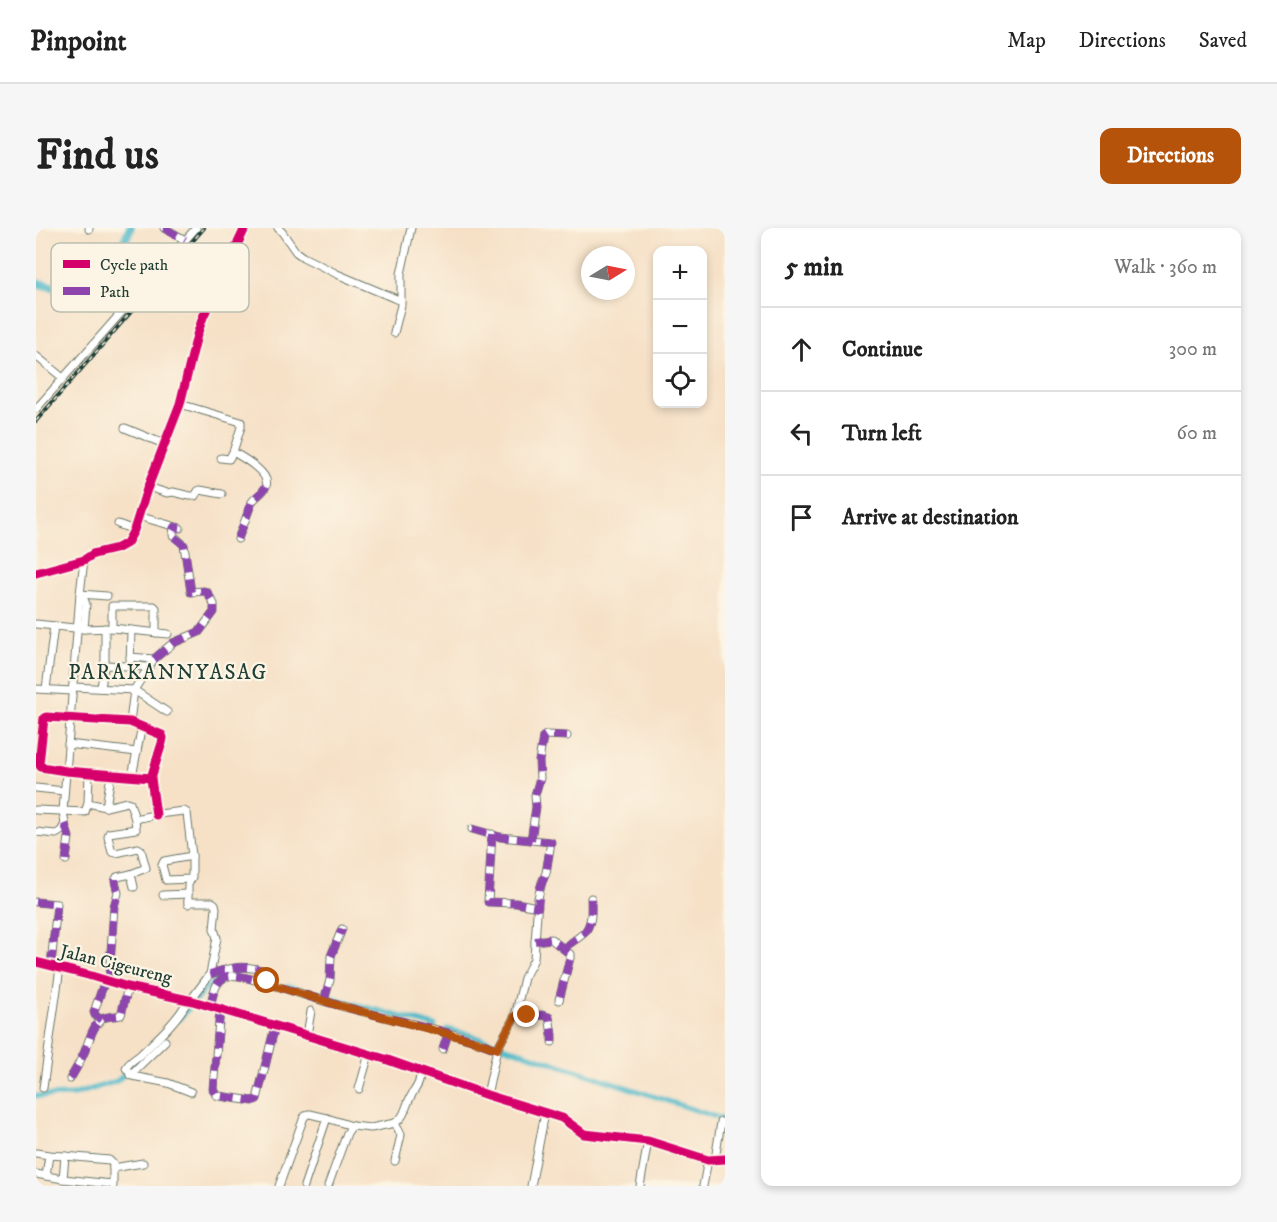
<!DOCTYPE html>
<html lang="en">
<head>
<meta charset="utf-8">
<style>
	body { margin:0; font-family:"IM FELL DW Pica",serif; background:#f6f6f6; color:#222 }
	.controls { position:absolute; right:18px; top:18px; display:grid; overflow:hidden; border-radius:12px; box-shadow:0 3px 9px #0003 }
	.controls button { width:54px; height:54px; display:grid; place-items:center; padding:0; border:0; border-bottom:2px solid #e0e0e0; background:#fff; color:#222; font:30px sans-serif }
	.compass { position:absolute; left:545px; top:18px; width:54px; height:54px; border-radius:50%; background:#fff; box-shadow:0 3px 9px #0003; rotate:80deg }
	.stop { position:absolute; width:18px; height:18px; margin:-14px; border:4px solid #b45309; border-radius:50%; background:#fff }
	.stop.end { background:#b45309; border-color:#fff; box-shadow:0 2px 6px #0008 }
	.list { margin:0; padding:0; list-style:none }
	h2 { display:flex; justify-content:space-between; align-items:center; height:78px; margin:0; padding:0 24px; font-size:26px }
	h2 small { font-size:20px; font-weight:400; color:#767676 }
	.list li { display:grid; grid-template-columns:39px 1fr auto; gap:18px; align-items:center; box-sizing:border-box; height:84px; padding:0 24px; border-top:2px solid #e0e0e0 }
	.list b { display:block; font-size:22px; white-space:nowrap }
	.list em { font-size:20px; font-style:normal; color:#767676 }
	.icon { flex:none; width:33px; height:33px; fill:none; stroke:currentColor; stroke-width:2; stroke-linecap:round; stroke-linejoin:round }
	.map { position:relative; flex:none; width:689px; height:958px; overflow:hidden; border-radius:12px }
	header { display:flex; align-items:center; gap:36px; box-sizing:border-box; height:84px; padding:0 30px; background:#fff; border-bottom:2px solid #e0e0e0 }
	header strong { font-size:28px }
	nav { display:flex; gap:33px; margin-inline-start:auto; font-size:21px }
	.intro { display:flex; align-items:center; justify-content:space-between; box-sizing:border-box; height:144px; padding:0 36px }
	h1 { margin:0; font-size:42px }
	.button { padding:15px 27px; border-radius:12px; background:#b45309; color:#fff; font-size:21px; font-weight:700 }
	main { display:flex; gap:36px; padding:0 36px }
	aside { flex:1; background:#fff; border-radius:12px; box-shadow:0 3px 9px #0003 }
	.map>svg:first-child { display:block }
</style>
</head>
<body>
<header>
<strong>Pinpoint</strong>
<nav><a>Map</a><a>Directions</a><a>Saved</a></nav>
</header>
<div class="intro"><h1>Find us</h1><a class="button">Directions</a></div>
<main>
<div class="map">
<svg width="689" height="958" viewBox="0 0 689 958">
	<rect width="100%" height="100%" fill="#fcf5e5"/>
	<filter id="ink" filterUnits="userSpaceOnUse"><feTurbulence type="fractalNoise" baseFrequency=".0167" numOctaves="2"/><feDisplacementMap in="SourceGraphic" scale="12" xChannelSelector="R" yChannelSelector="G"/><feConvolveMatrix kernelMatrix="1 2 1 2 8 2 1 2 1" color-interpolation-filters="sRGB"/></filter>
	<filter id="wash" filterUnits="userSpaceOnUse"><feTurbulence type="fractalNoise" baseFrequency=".008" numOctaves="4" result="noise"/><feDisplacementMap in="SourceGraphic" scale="24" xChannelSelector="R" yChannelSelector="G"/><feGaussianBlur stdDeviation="1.35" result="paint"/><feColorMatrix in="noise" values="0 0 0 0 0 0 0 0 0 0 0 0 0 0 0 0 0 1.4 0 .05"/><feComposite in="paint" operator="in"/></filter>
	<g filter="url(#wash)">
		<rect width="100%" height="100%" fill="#f6e1c7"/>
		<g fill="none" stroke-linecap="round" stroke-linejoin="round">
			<!-- canal -->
			<g stroke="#4fbaca" stroke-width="5">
				<polyline points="252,758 399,798"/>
				<polyline points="142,792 184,745 196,746"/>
				<polyline points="411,801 434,807 689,892"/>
				<polyline points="0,868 37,867 81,853 107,829"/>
			</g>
			<!-- river -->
			<path stroke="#4fbaca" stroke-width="9" d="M 0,55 C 9,57 33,63 42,62 C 71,57 84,24 94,0"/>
		</g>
	</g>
	<g filter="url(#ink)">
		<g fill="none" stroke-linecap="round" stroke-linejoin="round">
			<defs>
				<g id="minor">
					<polyline points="128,0 149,12"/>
					<polyline points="242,0 246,4 260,24 267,29 301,46 365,73"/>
					<polyline points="53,1 53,0"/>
					<polyline points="358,105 365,77 365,46 375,0"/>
					<polyline points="0,128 27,150"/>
					<path d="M 144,176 L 205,194 L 205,199 L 197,224 C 206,229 238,247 229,260 C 226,266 220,268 216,274 L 202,311"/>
					<polyline points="0,181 160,0"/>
					<polyline points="89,200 128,216"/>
					<polyline points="185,230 193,231 197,224"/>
					<polyline points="112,259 131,265 137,264 154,268 159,268 162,263 164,262 186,266"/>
					<polyline points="102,288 144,300"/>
					<polyline points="82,296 98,302"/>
					<polyline points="0,345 48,332 57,326 82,320 91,315 98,302 111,261 144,176 161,107 167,89 209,0"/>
					<polyline points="44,366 71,368"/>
					<polyline points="44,369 48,371 50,376 48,401"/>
					<polyline points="0,396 48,401 76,400 76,378 118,378 120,380 120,405"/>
					<polyline points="76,400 132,406"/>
					<polyline points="94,429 118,431"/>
					<polyline points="68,437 113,439"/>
					<polyline points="94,438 95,402"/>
					<polyline points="37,459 98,462 131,484"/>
					<polyline points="65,460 69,432 69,400"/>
					<polyline points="0,461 36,463"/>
					<polyline points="10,461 18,398"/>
					<polyline points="94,494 98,462 118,431 137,415 163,404 178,384 178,376 171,364 168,363 155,364 148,317 137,307 138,299"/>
					<polyline points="32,516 101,524"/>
					<polyline points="96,549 106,497"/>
					<polyline points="115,550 30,543 5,539 3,536 8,490 10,489 94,494 126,507 127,510 126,515 115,550 120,587"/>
					<polyline points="0,560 28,563"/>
					<polyline points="52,575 70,579 75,547"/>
					<polyline points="70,579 91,574 94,575 99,591 100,601 73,605 72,609 76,624 80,625 102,620 105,622 110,640 95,646 98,659"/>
					<polyline points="0,582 49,584 52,575 53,545"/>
					<polyline points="99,591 122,586 148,583 151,585 156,628 156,649 152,657 152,676"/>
					<polyline points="29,596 33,609 30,632"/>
					<polyline points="436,601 464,609 515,614 510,645 506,654 502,670 498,731 488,750 479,788 461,821 451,867"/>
					<polyline points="0,604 20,606 25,603 29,596 27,583 44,366 48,332"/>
					<polyline points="456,606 452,674 480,675 502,679"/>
					<polyline points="495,612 500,579 499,567 504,550 503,533 507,509 510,507 531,508"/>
					<polyline points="155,651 130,652 126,637 128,633 156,628"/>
					<polyline points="127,667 152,666"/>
					<polyline points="0,674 21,676 15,737"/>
					<polyline points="152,674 176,674 179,676 180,680 178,701 181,710 174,746 154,773"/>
					<polyline points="499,713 515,711 534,726 534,730 523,772"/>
					<path d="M 528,720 C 534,715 544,709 548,705 C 557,695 555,682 555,670"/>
					<polyline points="0,734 52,747 92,759 157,773 349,831 451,867 526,890 548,906 612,913 672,932 689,931"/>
					<path d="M 174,746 C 199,739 207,736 233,744 L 230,755"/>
					<polyline points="73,753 78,678 82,665 79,653 81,649 95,646"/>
					<path d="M 152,772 C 143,791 120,812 104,827 C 99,831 93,834 90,840 L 96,848 L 132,855 L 155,864"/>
					<polyline points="288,773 294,752 295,728 306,701"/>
					<path d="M 174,778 C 177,768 179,751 192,748 C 201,746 214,751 223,753 C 250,760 276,770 302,777 C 355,792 410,801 461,821"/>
					<polyline points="184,782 177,861 180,867 183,868 217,873 221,871 239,798"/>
					<polyline points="479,788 506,787 513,789 516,806 516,814"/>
					<polyline points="65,792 59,787 58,784 69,752"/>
					<polyline points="271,807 275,783"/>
					<polyline points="407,821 412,806"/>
					<polyline points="94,847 129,813"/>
					<path d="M 34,851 C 39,843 44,834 48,825 C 53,814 56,798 66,791 C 72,787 79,789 85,787 L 92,759"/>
					<polyline points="7,860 24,740"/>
					<polyline points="323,861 333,826"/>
					<polyline points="291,890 316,898"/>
					<polyline points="0,925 13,927 29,928"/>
					<polyline points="679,932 685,894"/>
					<path d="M 359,933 L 365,907 L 359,895 C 369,889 369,880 374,870 C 379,860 386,855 383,843"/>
					<polyline points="77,940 107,935"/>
					<polyline points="0,946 27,951 76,956"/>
					<polyline points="10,948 13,927"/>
					<polyline points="27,951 29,928 73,932 77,936 77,958"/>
					<polyline points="243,958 268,889 272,886 274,886 291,890 268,958"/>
					<polyline points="292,958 311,905 316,898 335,900 359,895"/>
					<polyline points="495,958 509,885"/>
					<polyline points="604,958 612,913"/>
					<polyline points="667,958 672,932"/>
				</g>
			</defs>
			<!-- minor casing -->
			<use href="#minor" stroke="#6a7667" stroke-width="9"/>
			<!-- minor -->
			<use href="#minor" stroke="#fff" stroke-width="7"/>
			<defs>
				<polyline id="rail" points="0,193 168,0"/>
			</defs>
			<!-- rail casing -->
			<use href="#rail" stroke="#1f3d34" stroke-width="4"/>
			<!-- rail -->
			<use href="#rail" stroke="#fcf5e5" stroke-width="1.5" stroke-dasharray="4.5" stroke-linecap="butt"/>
			<!-- quiet -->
			<g stroke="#8e44ad" stroke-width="8" stroke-dasharray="15 8" stroke-linecap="butt">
				<polyline points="128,0 149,12"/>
				<path d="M 202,311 L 216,274 C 220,267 230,263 231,255"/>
				<polyline points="118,431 137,415 163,404 178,384 178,376 171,364 168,363 155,364 148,317 138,309 136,304 138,299 144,300"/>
				<polyline points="29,596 33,609 30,632"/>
				<polyline points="436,601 464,609 515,614 510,645 504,660 502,679 480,675 452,674 456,606"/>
				<polyline points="495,612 500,579 499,567 504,550 503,533 507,509 510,507 531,508"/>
				<polyline points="0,674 21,676 15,737"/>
				<polyline points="499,713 515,711 534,726 534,730 523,772"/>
				<path d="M 528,720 C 534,715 544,709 548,705 C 557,695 555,682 555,670"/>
				<path d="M 174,746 C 199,739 207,736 233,744 L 230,755"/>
				<polyline points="73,753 78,678 82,665 79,655 79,651"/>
				<polyline points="288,773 294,752 295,728 306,701"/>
				<path d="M 174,778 C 177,768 179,751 192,748 C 201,746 214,751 223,753 C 250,760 276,770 302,777 C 355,792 410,801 461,821"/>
				<polyline points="184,782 177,861 180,867 183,868 217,873 221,871 239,798"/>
				<polyline points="479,788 506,787 513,789 516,806 516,814"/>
				<polyline points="65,792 59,787 58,784 69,752"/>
				<polyline points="407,821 412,806"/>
				<path d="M 34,851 C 39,843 44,834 48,825 C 53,814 56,798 66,791 C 72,787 79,789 85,787 L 92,759"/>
			</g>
			<defs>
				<g id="cycleway">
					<polyline points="0,345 48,332 57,326 82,320 91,315 98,302 111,261 144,176 161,107 167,89 209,0"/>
					<polyline points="115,550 30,543 5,539 3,536 8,490 10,489 94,494 126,507 127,510 126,515 115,550 120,587"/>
					<polyline points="0,734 52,747 92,759 157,773 349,831 451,867 526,890 548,906 612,913 672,932 689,931"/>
				</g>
			</defs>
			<!-- cycleway casing -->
			<use href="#cycleway" stroke="#fcf5e5" stroke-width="13"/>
			<!-- cycleway -->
			<use href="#cycleway" stroke="#d6006c" stroke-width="9"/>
		</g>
	</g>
	<g fill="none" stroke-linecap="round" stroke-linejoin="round" filter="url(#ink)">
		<!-- route -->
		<polyline stroke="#b45309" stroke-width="8" points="231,753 230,755 301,777 439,813 461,821 479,788 491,787"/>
	</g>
	<g text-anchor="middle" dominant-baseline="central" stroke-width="4.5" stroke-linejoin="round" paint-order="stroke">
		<!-- street labels -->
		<g font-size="18" fill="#1f3d34" stroke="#fcf5e5">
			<text transform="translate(80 737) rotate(14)">Jalan Cigeureng</text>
		</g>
		<!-- quarter labels -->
		<g font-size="21" letter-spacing="1.5" fill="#1f3d34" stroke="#fcf5e5">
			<text x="132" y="445">PARAKANNYASAG</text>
		</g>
	</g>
	<!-- legend -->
	<rect x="15" y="15" width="198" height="69" rx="9" fill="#fcf5e5" stroke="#babeb0" stroke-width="1.5"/>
	<rect x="27" y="32" width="27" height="8" fill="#d6006c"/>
	<rect x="27" y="59" width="27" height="8" fill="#8e44ad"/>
	<g font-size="16" fill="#1f3d34">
		<text x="64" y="42">Cycle path</text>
		<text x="64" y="69">Path</text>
	</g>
</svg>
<div class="controls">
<button>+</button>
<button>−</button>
<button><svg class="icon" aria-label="locate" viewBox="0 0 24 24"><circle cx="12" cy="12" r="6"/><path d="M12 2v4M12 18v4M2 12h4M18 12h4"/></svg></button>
</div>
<svg class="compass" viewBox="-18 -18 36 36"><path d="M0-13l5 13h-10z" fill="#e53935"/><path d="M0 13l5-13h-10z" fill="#767676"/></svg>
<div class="stop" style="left:231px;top:753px"></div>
<div class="stop end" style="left:491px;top:787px"></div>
</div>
<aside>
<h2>5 min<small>Walk · 360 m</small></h2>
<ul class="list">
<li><svg class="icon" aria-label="ahead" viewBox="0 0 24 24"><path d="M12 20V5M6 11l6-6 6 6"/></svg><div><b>Continue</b></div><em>300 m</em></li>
<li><svg class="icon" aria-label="left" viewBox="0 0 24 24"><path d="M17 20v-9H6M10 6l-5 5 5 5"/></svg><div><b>Turn left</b></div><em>60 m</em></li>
<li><svg class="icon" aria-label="arrive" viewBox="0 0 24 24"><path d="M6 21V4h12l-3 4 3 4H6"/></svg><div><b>Arrive at destination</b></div></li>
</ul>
</aside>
</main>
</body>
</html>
